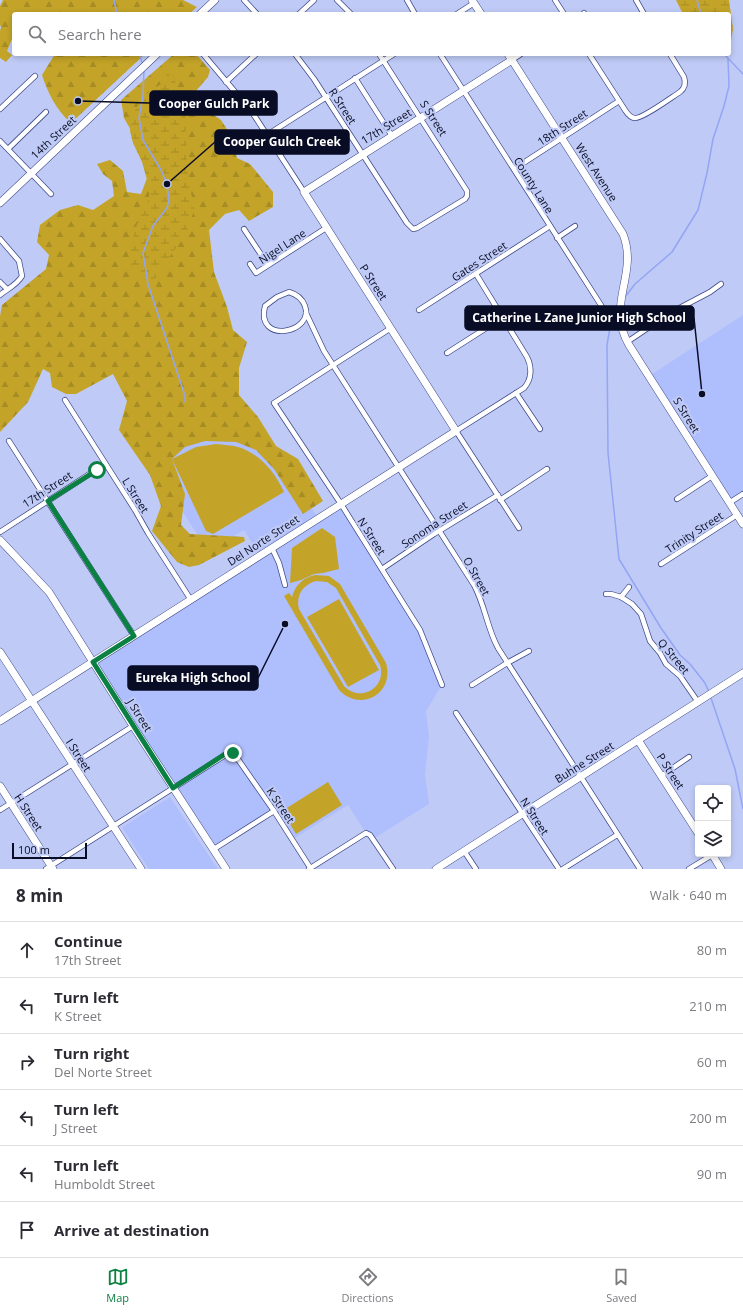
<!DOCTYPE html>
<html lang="en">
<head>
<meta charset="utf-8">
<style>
	body { margin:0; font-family:"Open Sans",sans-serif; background:#f2f2f3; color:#2b2b33 }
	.controls { position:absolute; right:12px; bottom:12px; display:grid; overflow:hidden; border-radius:4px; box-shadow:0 2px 6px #0003 }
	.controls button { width:36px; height:36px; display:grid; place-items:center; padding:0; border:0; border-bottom:1px solid #e1e1e2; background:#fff; color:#2b2b33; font:20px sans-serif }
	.scale { position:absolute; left:12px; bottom:10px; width:75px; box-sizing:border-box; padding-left:4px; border:2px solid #090c25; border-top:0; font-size:11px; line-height:14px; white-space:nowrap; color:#090c25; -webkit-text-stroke:3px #bfcbf6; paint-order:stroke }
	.stop { position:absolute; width:12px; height:12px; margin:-9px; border:3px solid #0b8043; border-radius:50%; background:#fff }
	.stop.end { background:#0b8043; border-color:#fff; box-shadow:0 1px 4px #0008 }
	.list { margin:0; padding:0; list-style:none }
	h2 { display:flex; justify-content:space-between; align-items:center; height:52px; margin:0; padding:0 16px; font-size:17px }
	h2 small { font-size:13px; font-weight:400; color:#7c7c81 }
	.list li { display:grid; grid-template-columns:26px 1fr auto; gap:12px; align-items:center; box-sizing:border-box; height:56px; padding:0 16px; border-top:1px solid #e1e1e2 }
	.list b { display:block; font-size:15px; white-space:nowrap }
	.list p { margin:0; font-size:13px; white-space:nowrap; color:#7c7c81 }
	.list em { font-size:13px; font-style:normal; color:#7c7c81 }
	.icon { flex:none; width:22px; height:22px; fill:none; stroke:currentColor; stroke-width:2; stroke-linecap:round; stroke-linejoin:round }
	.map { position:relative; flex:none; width:743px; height:869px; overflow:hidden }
	.search { position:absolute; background:#fff; box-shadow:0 2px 6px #0003; left:12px; right:12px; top:12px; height:44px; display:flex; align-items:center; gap:10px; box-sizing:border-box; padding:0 14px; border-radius:4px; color:#7c7c81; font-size:15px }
	.sheet { height:388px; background:#fff }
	nav { display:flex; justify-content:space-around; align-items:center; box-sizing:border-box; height:56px; border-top:1px solid #e1e1e2; background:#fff; font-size:11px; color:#7c7c81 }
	nav a { display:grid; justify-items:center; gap:2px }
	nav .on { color:#0b8043 }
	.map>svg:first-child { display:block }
</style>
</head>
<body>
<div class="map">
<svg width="743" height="869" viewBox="0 0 743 869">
	<defs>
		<pattern id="forest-firs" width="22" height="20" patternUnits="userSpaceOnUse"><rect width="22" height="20" fill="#c3a428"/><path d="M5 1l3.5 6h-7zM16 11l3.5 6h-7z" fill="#a68c24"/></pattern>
		<pattern id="wetland-marsh" width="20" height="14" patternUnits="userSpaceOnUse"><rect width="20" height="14" fill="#c3a428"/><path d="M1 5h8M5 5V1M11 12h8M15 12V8" fill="none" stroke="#a68c24"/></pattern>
	</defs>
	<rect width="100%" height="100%" fill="#bfcbf6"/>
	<!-- built -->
	<g fill="#afbefd">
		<polygon points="743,315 743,494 729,503 649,376"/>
		<polygon points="240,398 318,518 341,504 420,630 442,685 426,711 429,737 425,774 429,804 373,839 366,833 348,805 293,839 274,811 214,849 93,662 260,556 244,530 208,551 148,458"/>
		<polygon points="170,797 207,853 218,869 149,869 123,829 123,827"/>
	</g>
	<!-- green -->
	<g fill="#c3a428" fill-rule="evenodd">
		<path d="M 216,444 C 223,445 231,445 238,447 C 259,453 275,472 284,492 L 213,534 L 206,531 L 172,459 L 196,447 Z"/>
		<polygon points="322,528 335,537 339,569 323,573 314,574 301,580 290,583 292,548"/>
		<path d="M 315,575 L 329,576 L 340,584 L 386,663 C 395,693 361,713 339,690 L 284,596 L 289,593 L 292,597 C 295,585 303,578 315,575 ZM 316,581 L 327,582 L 336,588 L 380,665 C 387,688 360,703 344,686 L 299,609 C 296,596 302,585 316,581 Z"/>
		<polygon points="339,599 379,670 348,687 307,617"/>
		<polygon points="328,782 342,805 296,834 282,811"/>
	</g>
	<!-- forest -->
	<g fill="url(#forest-firs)">
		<polygon points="3,0 183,0 197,7 189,14 14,14 14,34 7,51 12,55 6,62 0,58 0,31 1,27 0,25 0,6"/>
		<path d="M 55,54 L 145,54 L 71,123 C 56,110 48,93 42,75 Z"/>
		<polygon points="174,54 196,54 210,70 208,77 195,92 199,105 221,120 230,134 237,158 250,164 273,192 273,207 249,221 239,210 225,214 209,230 214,272 227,307 233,330 247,342 239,368 239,395 258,417 276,446 298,459 323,501 303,514 274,469 256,450 236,442 205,441 185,447 172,459 185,494 181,525 190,534 244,537 245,541 199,565 189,567 177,562 152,531 161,506 150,475 119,430 127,401 113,374 76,394 66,394 52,387 50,373 43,369 28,402 0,432 0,316 2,305 46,269 49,255 37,242 40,225 60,210 78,205 93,210 114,196 112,181 103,174 97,164 110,160 123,171 127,192 141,194 150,170 141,148 124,118 121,100"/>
	</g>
	<!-- wetland -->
	<g fill="url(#wetland-marsh)">
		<polygon points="676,0 729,0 733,29 729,52 729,14 683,14"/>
		<polygon points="170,69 185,106 187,166 194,210 189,226 182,240 164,264 158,277 147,281 138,275 130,265 128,253 139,218 148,201 150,190 142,162 133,143 130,131 133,114 143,96 161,84"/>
	</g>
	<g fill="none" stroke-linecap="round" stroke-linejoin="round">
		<!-- stream -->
		<g stroke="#93a5f5" stroke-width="1.5">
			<polyline points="114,0 117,14"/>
			<polyline points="697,0 701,14"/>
			<polyline points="139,54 143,65"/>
			<polyline points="724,54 743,74"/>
			<polyline points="144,70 143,96 139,118 143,140 161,170 167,184 169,200 167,208 153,226 143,253 148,284 185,396 185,402"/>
			<polyline points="625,297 635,284 672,252 698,210 707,173 713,139 724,106 729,86 728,59"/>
			<polyline points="615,316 613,320 611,322 607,345 608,453 619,559 661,628 680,655 690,664 705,683 709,692"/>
			<polyline points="711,698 735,769 743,809"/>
		</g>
		<defs>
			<g id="street">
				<polyline points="244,0 257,14"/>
				<polyline points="337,0 351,14"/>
				<polyline points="407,0 415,14"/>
				<polyline points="555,0 564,14"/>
				<polyline points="636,0 644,14"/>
				<polyline points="299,14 314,0"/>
				<polyline points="457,14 474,3"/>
				<polyline points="583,14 584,13"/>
				<polyline points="203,54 252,112 304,192"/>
				<polyline points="295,54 314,79 407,223 413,229 417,228 465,199 467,196 467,191 379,54"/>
				<polyline points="440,54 606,313 612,315 619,314"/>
				<path d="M 589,54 L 625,110 C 627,113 630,118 635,118 C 642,119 672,97 680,92 C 685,88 686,83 684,77 L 670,54"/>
				<polyline points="512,60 521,54"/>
				<polyline points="355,78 392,136"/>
				<polyline points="226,82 256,54"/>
				<polyline points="0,109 35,76"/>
				<polyline points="267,135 394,54"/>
				<polyline points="0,141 51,194"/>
				<polyline points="8,149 46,112"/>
				<polyline points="514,169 619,101"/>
				<polyline points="244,229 268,265"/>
				<polyline points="557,238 575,226"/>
				<path d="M 0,239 L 19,261 L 22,276 C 17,285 7,289 0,295"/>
				<polyline points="250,264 256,273 326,228"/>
				<path d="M 476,274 L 527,357 C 532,367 532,379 524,388 L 456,431 L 519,528"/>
				<polyline points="0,282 7,289"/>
				<path d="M 289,292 C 296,294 302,298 305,306 C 315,333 255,345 265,306 L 277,297 Z"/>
				<polyline points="419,310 550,226"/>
				<path d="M 306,313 L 324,351 L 474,585 C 485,605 487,628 498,648 L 640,869"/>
				<polyline points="391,328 274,403 341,504 420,630 442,685"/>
				<polyline points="627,342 672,312 710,292 721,284"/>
				<polyline points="447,353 502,318"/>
				<polyline points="516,393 540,429"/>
				<polyline points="65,400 135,510 148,533 191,600"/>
				<polyline points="9,441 134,636"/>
				<polyline points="677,499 712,476"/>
				<polyline points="500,500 547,469"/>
				<polyline points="729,503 743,494"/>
				<polyline points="0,532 105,464"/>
				<polyline points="272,548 279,563 285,585"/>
				<polyline points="661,564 737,515"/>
				<polyline points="382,569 434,534 498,495"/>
				<polyline points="606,594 611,594 621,597 632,604 641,614 650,641 660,653 666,664 680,676 698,702"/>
				<polyline points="621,597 629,587"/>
				<polyline points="472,685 507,663 529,651"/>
				<polyline points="456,713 559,869"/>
				<polyline points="661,776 689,757"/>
				<polyline points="0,810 133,726"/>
				<polyline points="214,849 274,811"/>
				<polyline points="464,851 476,869"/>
				<polyline points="46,869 230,752 235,755 274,811 311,869"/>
				<polyline points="309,869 366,833 370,835 393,869"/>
				<polyline points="563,869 617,835"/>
				<polyline points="689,869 712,855"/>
			</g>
			<g id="secondary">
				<polyline points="472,0 481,14"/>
				<polyline points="200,14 215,0"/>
				<path d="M 508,54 L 623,234 C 639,275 605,304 629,345 L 743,524"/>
				<polyline points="0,203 157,54"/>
				<polyline points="0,540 49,592 133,726 226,869"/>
				<polyline points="0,652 141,869"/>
				<polyline points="0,721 456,431 304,192 512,60"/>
				<polyline points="638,740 698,833"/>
				<polyline points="0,786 53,869"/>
				<polyline points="712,854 721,869"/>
				<polyline points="436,869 743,673"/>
			</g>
		</defs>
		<!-- street casing -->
		<use href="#street" stroke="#404b89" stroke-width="6"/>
		<!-- secondary casing -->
		<use href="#secondary" stroke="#404b89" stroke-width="8"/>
		<!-- street -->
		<use href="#street" stroke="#fff" stroke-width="4.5"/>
		<!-- secondary -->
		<use href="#secondary" stroke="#fff" stroke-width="7"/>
	</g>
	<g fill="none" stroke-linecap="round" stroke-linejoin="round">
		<!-- route -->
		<polyline stroke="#0b8043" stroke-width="5" points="97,470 48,501 134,636 93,662 173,788 225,754 230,752 233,753"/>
	</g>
	<g text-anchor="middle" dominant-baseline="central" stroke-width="4" stroke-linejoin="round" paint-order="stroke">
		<!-- street labels -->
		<g font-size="11" fill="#090c25" stroke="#bfcbf6">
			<text transform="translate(343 106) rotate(57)">R Street</text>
			<text transform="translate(434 118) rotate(57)">S Street</text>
			<text transform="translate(386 126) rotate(-32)">17th Street</text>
			<text transform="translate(562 127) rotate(-33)">18th Street</text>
			<text transform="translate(53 137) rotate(-43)">14th Street</text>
			<text transform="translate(597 172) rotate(57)">West Avenue</text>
			<text transform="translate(534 185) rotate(58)">County Lane</text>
			<text transform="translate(282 246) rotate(-33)">Nigel Lane</text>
			<text transform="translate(479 261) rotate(-33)">Gates Street</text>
			<text transform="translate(374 282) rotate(57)">P Street</text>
			<text transform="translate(687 415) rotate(58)">S Street</text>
			<text transform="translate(47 489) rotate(-33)">17th Street</text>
			<text transform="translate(136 495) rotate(58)">L Street</text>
			<text transform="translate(434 524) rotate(-33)">Sonoma Street</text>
			<text transform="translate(694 532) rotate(-33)">Trinity Street</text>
			<text transform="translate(372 536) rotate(58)">N Street</text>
			<text transform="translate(263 540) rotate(-33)">Del Norte Street</text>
			<text transform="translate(477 576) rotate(61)">O Street</text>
			<text transform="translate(674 656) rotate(50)">Q Street</text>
			<text transform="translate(140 715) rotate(58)">J Street</text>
			<text transform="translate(79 755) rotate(57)">I Street</text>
			<text transform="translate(584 762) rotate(-32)">Buhne Street</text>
			<text transform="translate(671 771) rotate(57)">P Street</text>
			<text transform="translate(281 805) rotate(56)">K Street</text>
			<text transform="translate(29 812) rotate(57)">H Street</text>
			<text transform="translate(535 816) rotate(57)">N Street</text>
		</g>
	</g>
	<!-- callouts -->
	<path fill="none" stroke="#090c25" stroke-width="1.5" d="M78 101L150 103M167 184L215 142M702 394L694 318M285 624L258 678"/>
	<g fill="#090c25" stroke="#bfcbf6" stroke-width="1.5">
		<circle cx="78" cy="101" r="4"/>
		<circle cx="167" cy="184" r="4"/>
		<circle cx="702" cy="394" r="4"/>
		<circle cx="285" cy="624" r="4"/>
	</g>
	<g fill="#090c25" stroke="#090c25" stroke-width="1.5">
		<rect x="150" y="91" width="127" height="24" rx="4"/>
		<rect x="215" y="130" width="134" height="24" rx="4"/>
		<rect x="465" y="306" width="229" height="24" rx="4"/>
		<rect x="128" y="666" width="130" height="24" rx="4"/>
	</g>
	<g font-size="12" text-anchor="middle" font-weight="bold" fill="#fff">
		<text x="214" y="108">Cooper Gulch Park</text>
		<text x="282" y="146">Cooper Gulch Creek</text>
		<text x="579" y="322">Catherine L Zane Junior High School</text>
		<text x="193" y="682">Eureka High School</text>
	</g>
</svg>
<div class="controls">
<button><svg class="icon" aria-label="locate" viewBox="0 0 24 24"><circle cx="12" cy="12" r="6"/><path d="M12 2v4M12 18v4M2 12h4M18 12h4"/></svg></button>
<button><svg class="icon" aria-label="layers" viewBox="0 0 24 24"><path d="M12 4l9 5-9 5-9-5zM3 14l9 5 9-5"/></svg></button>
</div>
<div class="scale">100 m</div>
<div class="stop" style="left:97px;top:470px"></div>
<div class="stop end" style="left:233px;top:753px"></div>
<div class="search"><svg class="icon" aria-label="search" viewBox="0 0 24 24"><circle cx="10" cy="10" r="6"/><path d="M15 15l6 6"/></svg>Search here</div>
</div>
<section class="sheet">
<h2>8 min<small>Walk · 640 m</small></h2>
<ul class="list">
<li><svg class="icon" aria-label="ahead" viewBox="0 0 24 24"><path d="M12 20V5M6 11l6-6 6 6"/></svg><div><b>Continue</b><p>17th Street</p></div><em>80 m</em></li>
<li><svg class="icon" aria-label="left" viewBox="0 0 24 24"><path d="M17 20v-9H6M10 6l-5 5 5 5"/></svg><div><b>Turn left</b><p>K Street</p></div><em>210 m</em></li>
<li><svg class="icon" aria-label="right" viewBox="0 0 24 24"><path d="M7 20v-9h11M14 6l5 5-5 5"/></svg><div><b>Turn right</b><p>Del Norte Street</p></div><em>60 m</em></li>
<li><svg class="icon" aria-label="left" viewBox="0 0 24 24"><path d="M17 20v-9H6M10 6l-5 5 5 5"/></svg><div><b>Turn left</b><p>J Street</p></div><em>200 m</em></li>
<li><svg class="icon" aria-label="left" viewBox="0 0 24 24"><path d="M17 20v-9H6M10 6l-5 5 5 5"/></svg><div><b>Turn left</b><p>Humboldt Street</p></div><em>90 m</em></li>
<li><svg class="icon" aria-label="arrive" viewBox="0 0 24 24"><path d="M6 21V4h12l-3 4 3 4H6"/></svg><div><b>Arrive at destination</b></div></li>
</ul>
</section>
<nav>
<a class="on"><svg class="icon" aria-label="map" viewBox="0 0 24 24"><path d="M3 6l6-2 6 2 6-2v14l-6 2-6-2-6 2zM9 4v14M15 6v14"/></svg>Map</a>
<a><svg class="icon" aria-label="directions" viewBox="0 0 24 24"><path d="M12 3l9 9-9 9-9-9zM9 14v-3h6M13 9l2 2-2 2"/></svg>Directions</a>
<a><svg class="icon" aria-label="saved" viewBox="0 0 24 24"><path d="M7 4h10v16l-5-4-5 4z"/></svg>Saved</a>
</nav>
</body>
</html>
